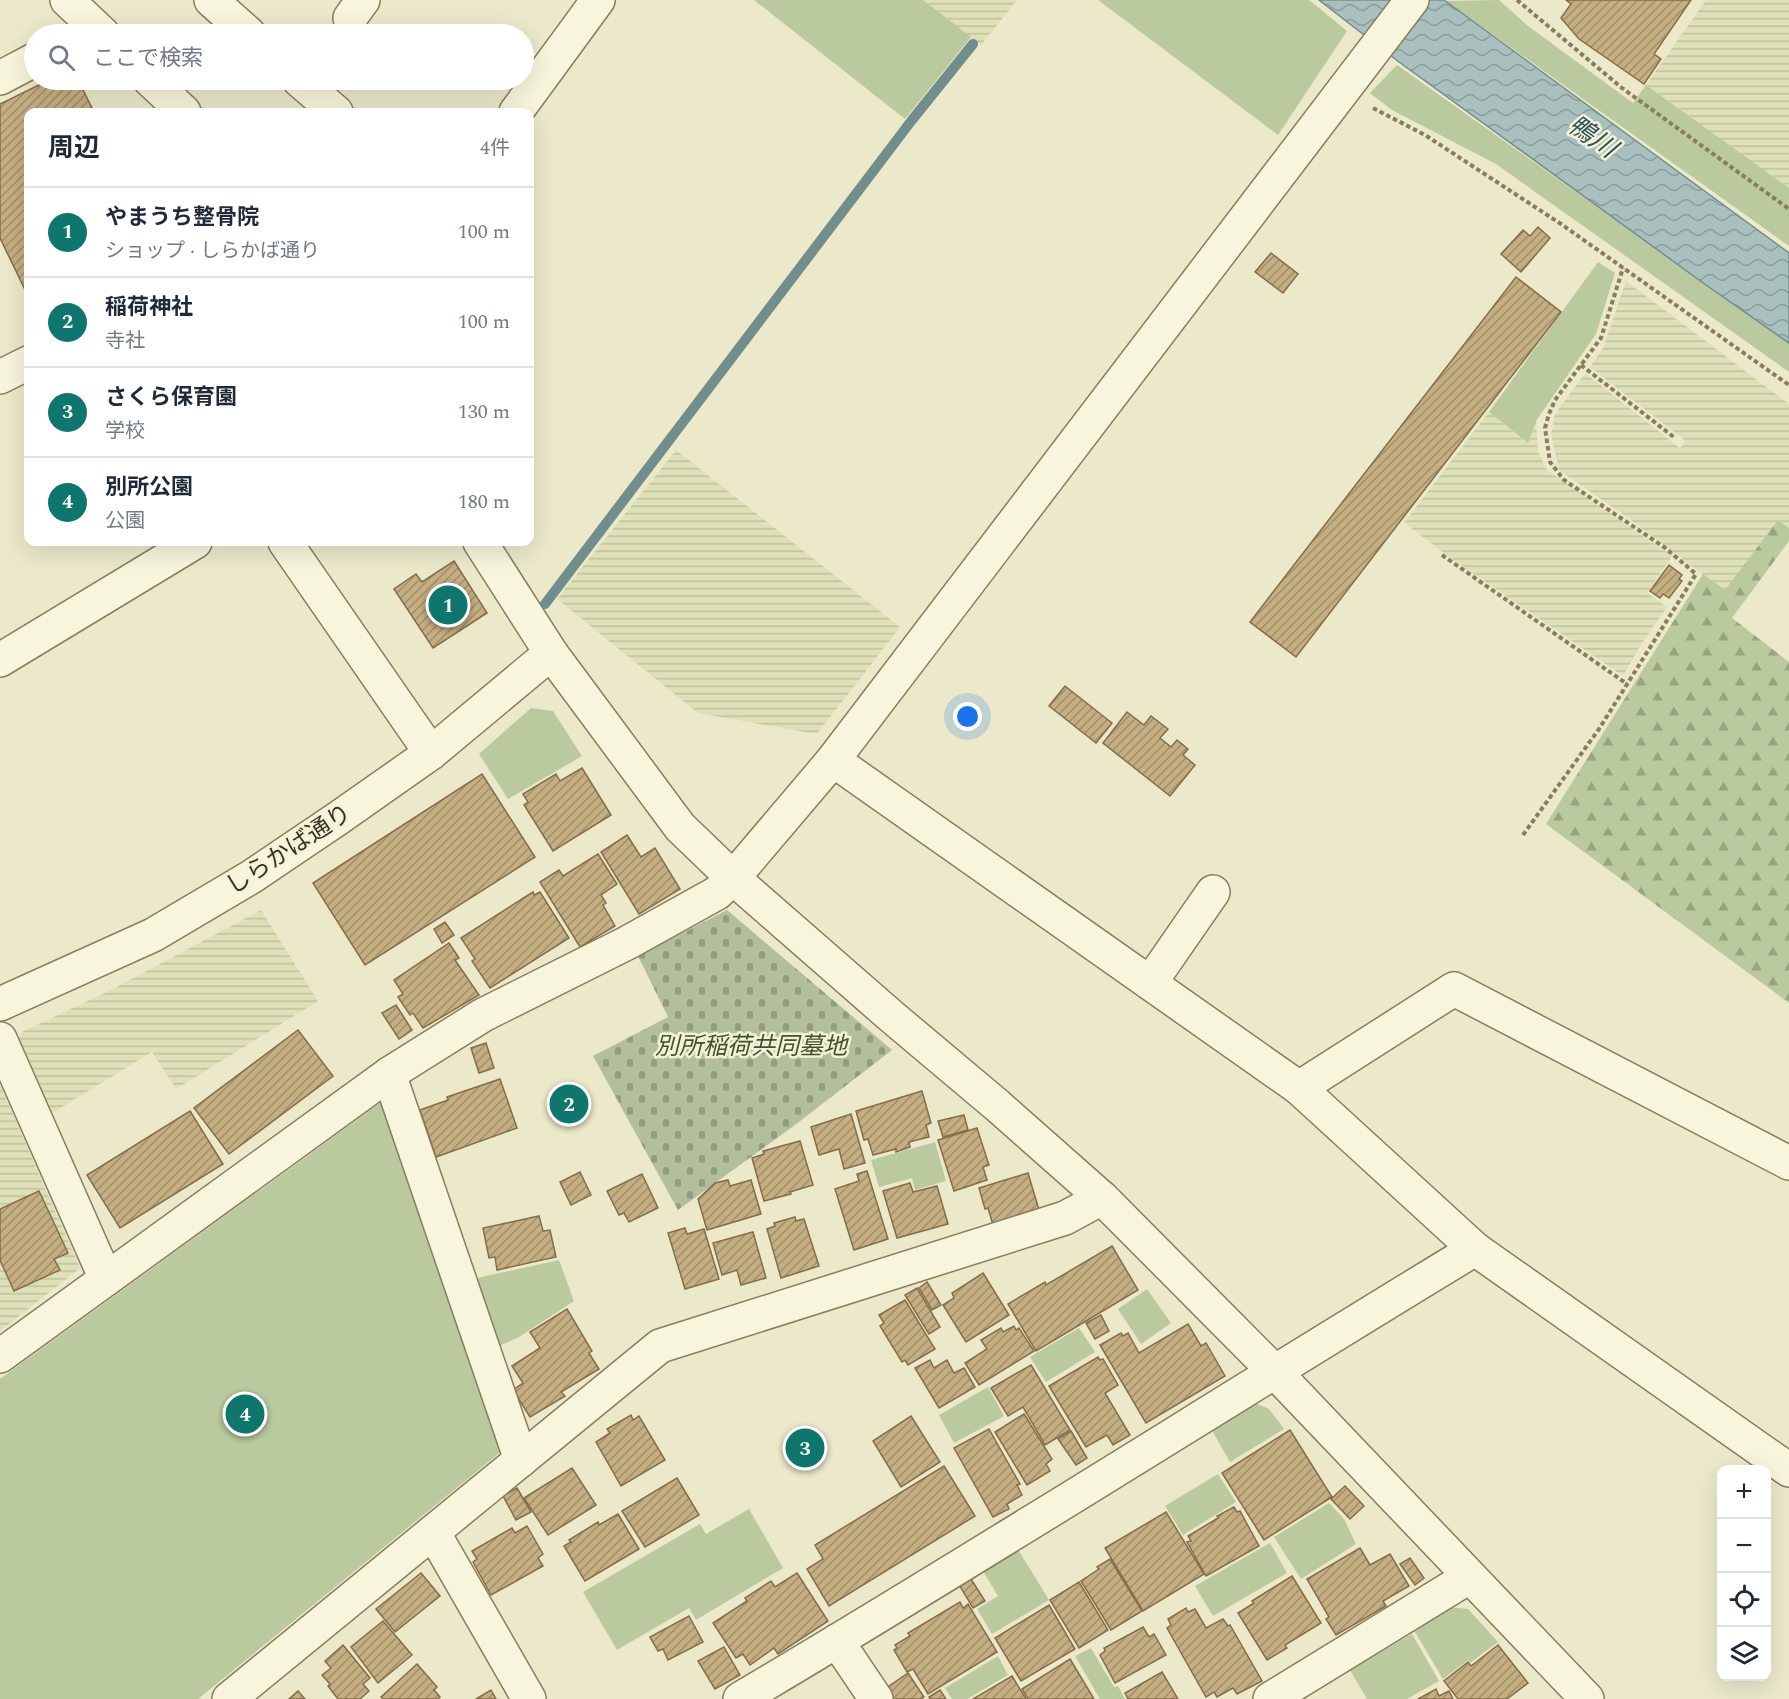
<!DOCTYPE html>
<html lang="ja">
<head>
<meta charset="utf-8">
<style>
	body { margin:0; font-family:Spectral,"Noto Sans JP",serif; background:#f2f2f3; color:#1f2937 }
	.controls { position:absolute; right:18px; bottom:18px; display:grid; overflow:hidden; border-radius:12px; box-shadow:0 6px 24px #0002 }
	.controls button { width:54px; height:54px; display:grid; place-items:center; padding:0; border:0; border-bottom:2px solid #e0e1e3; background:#fff; color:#1f2937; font:30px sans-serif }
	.you { position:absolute; left:968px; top:717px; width:21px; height:21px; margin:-15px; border:4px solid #fff; border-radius:50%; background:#1a73e8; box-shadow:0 0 0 9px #1a73e833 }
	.badge { display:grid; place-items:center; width:39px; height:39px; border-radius:50%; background:#0f766e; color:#fff; font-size:20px; font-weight:700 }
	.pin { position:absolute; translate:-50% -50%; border:3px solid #fff; box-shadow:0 2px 6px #0006 }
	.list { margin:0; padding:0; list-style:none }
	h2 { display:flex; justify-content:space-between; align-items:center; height:78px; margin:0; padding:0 24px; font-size:26px }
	h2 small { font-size:20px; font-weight:400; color:#747a83 }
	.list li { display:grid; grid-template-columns:39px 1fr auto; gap:18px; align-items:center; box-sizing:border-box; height:90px; padding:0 24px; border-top:2px solid #e0e1e3 }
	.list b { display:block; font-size:22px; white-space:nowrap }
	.list p { margin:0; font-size:20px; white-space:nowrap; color:#747a83 }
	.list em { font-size:20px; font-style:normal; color:#747a83 }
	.icon { flex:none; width:33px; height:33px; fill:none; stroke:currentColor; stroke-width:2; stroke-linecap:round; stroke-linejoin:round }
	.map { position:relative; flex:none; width:1789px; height:1699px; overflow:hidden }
	.search { position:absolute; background:#fff; box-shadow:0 6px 24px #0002; left:24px; top:24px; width:510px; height:66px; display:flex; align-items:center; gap:15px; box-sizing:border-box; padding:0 21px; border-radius:33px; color:#747a83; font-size:22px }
	.panel { position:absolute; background:#fff; box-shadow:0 6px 24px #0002; left:24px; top:108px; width:510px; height:438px; border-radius:12px }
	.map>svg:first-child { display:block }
</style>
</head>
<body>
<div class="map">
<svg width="1789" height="1699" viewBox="0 0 1789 1699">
	<defs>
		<pattern id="farmland-rules" width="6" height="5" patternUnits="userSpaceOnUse" patternTransform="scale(1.5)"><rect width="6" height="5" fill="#dee0b8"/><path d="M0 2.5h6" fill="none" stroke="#bfc19e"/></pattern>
		<pattern id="forest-firs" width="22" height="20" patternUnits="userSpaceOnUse" patternTransform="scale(1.5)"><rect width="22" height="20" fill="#bac99e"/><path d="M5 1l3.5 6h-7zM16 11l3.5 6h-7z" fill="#98a480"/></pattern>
		<pattern id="cemetery-stones" width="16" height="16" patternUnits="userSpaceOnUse" patternTransform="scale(1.5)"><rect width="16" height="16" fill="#b3bf9c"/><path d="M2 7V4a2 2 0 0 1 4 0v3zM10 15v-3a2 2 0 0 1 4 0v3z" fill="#939c7f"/></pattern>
		<pattern id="water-waves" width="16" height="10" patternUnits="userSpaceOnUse" patternTransform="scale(1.5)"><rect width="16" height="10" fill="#aac0be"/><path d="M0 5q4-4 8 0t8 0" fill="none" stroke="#8b9d9a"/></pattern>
		<pattern id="building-hatch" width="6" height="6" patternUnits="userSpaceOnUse" patternTransform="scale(1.5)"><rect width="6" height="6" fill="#c6ae83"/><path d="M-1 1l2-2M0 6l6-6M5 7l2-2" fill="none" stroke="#a28e6b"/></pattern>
	</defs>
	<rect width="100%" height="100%" fill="#ebe9ca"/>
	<!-- farmland -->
	<g fill="url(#farmland-rules)">
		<polygon points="923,0 1017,0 981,45"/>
		<polygon points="1706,0 1789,0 1789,188 1646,85"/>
		<polygon points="1626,281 1789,404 1789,528 1778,520 1725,591 1628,518 1559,470 1551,434 1555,414 1585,373 1680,448 1686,441 1590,367 1603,348"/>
		<polygon points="1489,412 1527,443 1536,421 1538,452 1547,470 1672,556 1647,593 1667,607 1640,646 1623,676 1448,556 1404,523"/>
		<polygon points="676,450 900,627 817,734 698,713 557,599"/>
		<polygon points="261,910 318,1001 176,1089 152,1052 49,1115 16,1049 22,1032 111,990"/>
		<polygon points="0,1085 80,1268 0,1331"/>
	</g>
	<!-- green -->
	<g fill="#bac99e">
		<polygon points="754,0 923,0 971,37 905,119"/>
		<polygon points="1098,0 1309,0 1347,31 1278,135"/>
		<polygon points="1499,0 1528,26 1633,103 1646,85 1789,188 1789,246 1446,1"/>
		<polygon points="1397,65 1789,343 1789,372 1496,164 1392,110 1370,93"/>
		<polygon points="1598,262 1615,273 1596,334 1536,421 1528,443 1489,412"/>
		<polygon points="531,708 553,711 582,756 508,799 479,754"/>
		<polygon points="383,1101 503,1450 198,1699 0,1699 0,1379"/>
		<polygon points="935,1142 946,1181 915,1190 912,1178 879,1187 871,1160"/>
		<polygon points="559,1260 574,1301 519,1337 497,1347 473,1279"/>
		<polygon points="1147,1289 1171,1323 1141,1344 1118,1309"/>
		<polygon points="1079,1328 1095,1352 1046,1382 1030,1357"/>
		<polygon points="988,1387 1004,1416 954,1443 939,1415"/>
		<polygon points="1255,1403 1269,1409 1284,1429 1230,1462 1210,1427"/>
		<polygon points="1218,1474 1236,1502 1183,1535 1165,1506"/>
		<polygon points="1329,1503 1344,1519 1356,1544 1301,1579 1274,1537"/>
		<polygon points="749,1509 783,1568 696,1620 689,1608 617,1650 583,1592 700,1524 706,1534"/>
		<polygon points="1270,1543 1287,1573 1213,1616 1195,1586"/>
		<polygon points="1016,1546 1049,1600 992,1634 977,1609 998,1596 981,1568"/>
		<polygon points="1448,1607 1468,1609 1498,1642 1470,1663 1468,1660 1443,1679 1412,1627"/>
		<polygon points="1412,1634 1439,1681 1407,1699 1367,1699 1350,1670"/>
		<polygon points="1091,1648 1114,1687 1118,1686 1125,1699 1100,1699 1075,1656"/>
		<polygon points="998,1656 1008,1675 967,1699 952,1699 945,1688"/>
	</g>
	<!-- forest -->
	<polygon fill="url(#forest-firs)" points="1778,520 1789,528 1789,541 1732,618 1789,662 1789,1003 1546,824 1703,574 1725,590"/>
	<!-- cemetery -->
	<polygon fill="url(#cemetery-stones)" points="727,910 892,1050 795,1125 678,1210 593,1056 668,1017 638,956"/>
	<!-- water -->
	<polygon fill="url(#water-waves)" stroke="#718e8d" stroke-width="1.5" points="1319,0 1444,0 1789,253 1789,343 1706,285 1399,62"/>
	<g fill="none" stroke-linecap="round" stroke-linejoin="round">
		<!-- stream -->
		<polyline stroke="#718e8d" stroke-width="10" points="545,604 912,120 973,44"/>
	</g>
	<!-- building -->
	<g fill="url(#building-hatch)" stroke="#846d47" stroke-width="1.5">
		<polygon points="1566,0 1691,0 1654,54 1661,59 1644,84 1579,39 1561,18 1571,4"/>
		<polygon points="49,80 78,80 94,112 28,112 28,296 0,238 0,104"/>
		<polygon points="1538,227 1550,238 1521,272 1501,254 1523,230 1530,236"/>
		<polygon points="1271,253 1298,274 1283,293 1255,272"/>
		<polygon points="1516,277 1561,312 1296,657 1250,622"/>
		<polygon points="454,561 487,613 433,648 394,589 416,574 422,582"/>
		<polygon points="1669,565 1682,575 1679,579 1682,581 1669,598 1663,594 1660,598 1650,591"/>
		<polygon points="1065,686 1112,723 1096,743 1049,706"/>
		<polygon points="1127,712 1144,725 1151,716 1168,729 1160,738 1171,747 1177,740 1188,749 1183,755 1195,765 1170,796 1103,743"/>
		<polygon points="582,768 611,815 553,851 524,805 528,802 523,794 556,774 560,781"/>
		<polygon points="482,774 535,857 365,965 313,883"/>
		<polygon points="627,835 641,857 655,848 680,889 639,914 601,852"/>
		<polygon points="598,854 617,884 601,895 606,903 603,905 615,926 580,947 540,882 559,870 563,876"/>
		<polygon points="533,892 534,895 540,892 569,938 490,988 472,961 475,959 461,938"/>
		<polygon points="445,922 454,935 442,943 434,929"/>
		<polygon points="449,943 459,958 455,960 479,995 423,1028 413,1013 410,1015 398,997 403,994 394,980"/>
		<polygon points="396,1005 412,1030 399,1039 382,1013"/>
		<polygon points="298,1030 333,1076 229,1154 194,1108"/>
		<polygon points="486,1043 494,1068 479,1073 471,1048"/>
		<polygon points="500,1079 517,1128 436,1157 420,1110 448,1100 447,1097"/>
		<polygon points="922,1091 931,1123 926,1125 929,1137 909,1142 910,1147 896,1152 896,1149 873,1155 868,1139 864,1140 856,1111"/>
		<polygon points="190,1111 223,1164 120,1228 87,1175"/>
		<polygon points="851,1114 865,1163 844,1169 839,1149 819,1155 811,1127"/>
		<polygon points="964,1115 968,1130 943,1137 938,1121"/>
		<polygon points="977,1128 989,1165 983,1167 987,1180 954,1191 938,1140"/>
		<polygon points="800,1141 813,1185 790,1192 791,1194 764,1201 752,1158 764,1154 763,1151"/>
		<polygon points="867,1171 888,1239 854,1250 835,1189 859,1181 857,1174"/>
		<polygon points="580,1172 591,1195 571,1205 560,1182"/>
		<polygon points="1028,1173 1039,1210 993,1225 988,1208 985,1209 979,1188"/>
		<polygon points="642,1174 658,1208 629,1222 624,1213 619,1215 607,1191"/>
		<polygon points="728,1180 730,1186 751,1180 761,1214 707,1230 698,1199 715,1183"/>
		<polygon points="910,1183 913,1192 937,1186 948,1224 897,1238 883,1191"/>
		<polygon points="39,1191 68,1253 54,1259 60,1270 14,1291 0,1260 0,1209"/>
		<polygon points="539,1216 543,1231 550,1230 556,1257 497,1270 495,1257 489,1258 483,1228"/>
		<polygon points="795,1217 796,1221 804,1219 819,1266 781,1278 767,1229 775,1226 774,1223"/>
		<polygon points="685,1228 687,1234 704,1229 719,1279 685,1289 668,1233"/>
		<polygon points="753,1232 766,1278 741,1285 737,1270 722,1275 713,1243"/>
		<polygon points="1112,1246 1138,1290 1036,1351 1008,1304 1045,1282 1046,1285"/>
		<polygon points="983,1273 1009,1315 966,1342 943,1305 954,1298 952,1293"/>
		<polygon points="927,1282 941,1305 932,1310 919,1288"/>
		<polygon points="917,1288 940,1327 929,1334 905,1295"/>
		<polygon points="905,1300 935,1349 908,1365 905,1360 902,1362 880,1326 884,1323 879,1315"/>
		<polygon points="567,1309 592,1351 589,1353 599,1369 561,1392 565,1396 530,1417 513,1390 523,1383 512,1366 540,1348 530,1332"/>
		<polygon points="1101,1315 1109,1331 1095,1339 1086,1323"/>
		<polygon points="1188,1324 1201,1346 1206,1343 1225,1376 1146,1423 1100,1345 1121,1333 1123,1336 1128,1333 1139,1353"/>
		<polygon points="1014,1326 1016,1330 1019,1328 1034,1351 979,1385 965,1363 987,1349 981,1340 1001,1328 1003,1332"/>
		<polygon points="1098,1357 1100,1360 1103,1359 1118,1385 1105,1393 1130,1435 1113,1445 1107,1435 1086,1447 1049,1386"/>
		<polygon points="930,1360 934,1368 947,1360 954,1373 964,1368 975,1387 939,1408 915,1368"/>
		<polygon points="1031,1365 1070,1430 1045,1445 1023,1407 1008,1416 991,1388"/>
		<polygon points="1024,1414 1052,1459 1046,1464 1050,1471 1027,1485 995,1432"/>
		<polygon points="631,1415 633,1420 639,1416 665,1460 621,1486 596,1442 610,1433 607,1429"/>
		<polygon points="911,1416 940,1462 901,1487 873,1441"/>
		<polygon points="989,1429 1020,1484 1017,1485 1022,1495 1007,1504 1009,1509 993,1517 954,1448"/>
		<polygon points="1290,1430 1332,1497 1264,1540 1222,1473"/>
		<polygon points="1071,1431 1087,1458 1076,1465 1058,1439"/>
		<polygon points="944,1466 975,1516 829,1606 807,1569 823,1559 815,1545"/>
		<polygon points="572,1468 596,1505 548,1535 524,1498"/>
		<polygon points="677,1478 699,1515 645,1547 622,1511"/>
		<polygon points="1345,1486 1364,1506 1350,1519 1331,1499"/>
		<polygon points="517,1488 531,1512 516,1520 503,1496"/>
		<polygon points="1234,1507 1237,1512 1240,1511 1259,1546 1206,1576 1187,1542 1191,1541 1188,1536 1218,1518 1217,1516"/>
		<polygon points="1166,1512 1204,1574 1143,1611 1105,1548"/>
		<polygon points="618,1514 639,1549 585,1581 564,1546 571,1542 569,1540 598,1522 599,1525"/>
		<polygon points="527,1526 543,1554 538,1558 543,1566 491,1595 473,1562 477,1559 472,1551 512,1528 515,1533"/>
		<polygon points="1360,1548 1370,1565 1390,1554 1409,1586 1383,1601 1386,1606 1336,1635 1326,1619 1329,1617 1307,1579"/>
		<polygon points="1410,1558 1424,1578 1415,1585 1400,1564"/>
		<polygon points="1110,1559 1142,1611 1111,1630 1081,1581 1099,1569 1097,1567"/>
		<polygon points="421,1573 440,1596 395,1632 376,1609"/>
		<polygon points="797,1573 828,1621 778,1654 774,1648 750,1665 743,1654 736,1658 713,1623 747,1601 745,1598 771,1581 775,1587"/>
		<polygon points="969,1576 985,1601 973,1608 958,1583"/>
		<polygon points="1292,1576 1321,1623 1285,1645 1287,1648 1267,1660 1238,1613 1254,1603 1252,1601"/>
		<polygon points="1079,1582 1108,1630 1079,1648 1050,1600"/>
		<polygon points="960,1602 963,1608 968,1604 997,1652 928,1694 913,1669 907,1672 894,1650 897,1648 895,1645 910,1636 908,1633"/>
		<polygon points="1049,1605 1075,1649 1021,1681 995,1638"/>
		<polygon points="1186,1608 1188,1612 1195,1609 1206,1628 1223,1619 1228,1626 1230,1625 1262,1681 1237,1694 1233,1688 1217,1697 1214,1692 1206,1697 1167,1628 1171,1625 1168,1619"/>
		<polygon points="689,1616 703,1642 668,1660 663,1649 658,1651 650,1637"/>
		<polygon points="383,1621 412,1655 378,1683 351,1647"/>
		<polygon points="1143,1627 1149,1637 1154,1634 1166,1655 1115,1683 1100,1655 1105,1651 1104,1648"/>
		<polygon points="343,1645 370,1678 363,1684 369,1691 360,1699 338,1699 328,1686 330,1684 322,1675 331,1668 325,1661"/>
		<polygon points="1498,1645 1528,1683 1507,1699 1458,1699 1444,1681 1468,1662 1471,1666"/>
		<polygon points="724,1647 740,1675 715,1689 698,1661"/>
		<polygon points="1070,1659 1094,1699 1028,1699 1022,1689"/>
		<polygon points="417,1664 437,1687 434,1690 440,1697 438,1699 383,1699 381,1697"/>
		<polygon points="1162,1672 1178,1699 1128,1699 1125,1693"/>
		<polygon points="908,1673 924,1697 921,1699 892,1699 885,1689"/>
		<polygon points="1012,1676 1026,1699 973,1699"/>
		<polygon points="1436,1689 1439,1696 1449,1691 1453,1699 1418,1699"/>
		<polygon points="491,1690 496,1699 476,1699"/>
		<polygon points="940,1690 946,1699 930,1699 929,1697"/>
		<polygon points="298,1691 305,1699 289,1699"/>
	</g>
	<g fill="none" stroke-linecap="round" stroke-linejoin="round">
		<defs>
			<g id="minor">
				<polyline points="67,0 103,34"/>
				<polyline points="211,0 249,34"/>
				<polyline points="350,18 363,0"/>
				<polyline points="0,78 34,60"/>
				<polyline points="150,80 184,112"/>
				<polyline points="299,80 336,112"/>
				<polyline points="516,112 598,0"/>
				<polyline points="0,377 28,363"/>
				<polyline points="285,542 431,753"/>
				<polyline points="480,542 551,653 680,827 733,878 891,1016 998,1106 1102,1198 1274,1371 1587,1699"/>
				<polyline points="0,660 195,542"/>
				<polyline points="833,760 1299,1088 1475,1249 1789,1470"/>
				<polyline points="1150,983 1213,892"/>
				<polyline points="0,1004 153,935 251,877 337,819 431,753 551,653"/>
				<polyline points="0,1039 106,1279"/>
				<polyline points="389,1074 521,1460"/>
				<polyline points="1299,1088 1454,989 1789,1163"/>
				<polyline points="0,1356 389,1074 483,1015 627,943 717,893 733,878 833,760 1412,0"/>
				<polyline points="433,1532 529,1699"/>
				<polyline points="837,1641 876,1699"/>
				<polyline points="229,1699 660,1346 1065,1218 1102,1198"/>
				<path d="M 740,1699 C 987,1553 1229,1398 1475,1249"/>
				<polyline points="1270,1699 1469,1577"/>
			</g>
		</defs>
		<!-- minor casing -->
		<use href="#minor" stroke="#877d5f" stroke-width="36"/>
		<!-- path -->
		<g stroke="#877d5f" stroke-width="4" stroke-dasharray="4.5 3" stroke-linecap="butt">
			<polyline points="1517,0 1622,88 1789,209"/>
			<polyline points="1373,108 1425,135 1561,224 1789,385"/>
			<polyline points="1581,365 1675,438"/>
			<polyline points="1442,555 1627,684"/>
			<polyline points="1523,835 1599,729 1696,574 1664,547 1564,480 1550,462 1545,428 1549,414 1555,400 1601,338 1623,268"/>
		</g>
		<!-- minor -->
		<use href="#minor" stroke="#f7f5dc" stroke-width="33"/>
	</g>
	<g text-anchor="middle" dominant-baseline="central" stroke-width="5" stroke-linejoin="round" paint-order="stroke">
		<!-- street labels -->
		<g font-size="24" fill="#383222" stroke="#f3f2d9">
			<text transform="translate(289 850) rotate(-33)">しらかば通り</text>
		</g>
		<!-- park labels -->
		<g font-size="24" font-style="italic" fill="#40532a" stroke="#f3f2d9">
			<text x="751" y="1047">別所稲荷共同墓地</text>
		</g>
		<!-- water labels -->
		<g font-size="26" font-style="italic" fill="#325157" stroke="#f3f2d9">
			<text transform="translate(1592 137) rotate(35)">鴨川</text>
		</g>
	</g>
</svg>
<div class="controls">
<button>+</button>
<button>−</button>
<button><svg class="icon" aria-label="locate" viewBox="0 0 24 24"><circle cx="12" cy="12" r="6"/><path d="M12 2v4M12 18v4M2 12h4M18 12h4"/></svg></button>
<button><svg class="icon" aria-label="layers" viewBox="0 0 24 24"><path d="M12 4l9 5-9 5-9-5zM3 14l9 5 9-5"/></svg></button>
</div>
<div class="you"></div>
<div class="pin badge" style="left:448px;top:605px">1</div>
<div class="pin badge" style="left:569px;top:1104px">2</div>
<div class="pin badge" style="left:805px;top:1448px">3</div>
<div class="pin badge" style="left:245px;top:1414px">4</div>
<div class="search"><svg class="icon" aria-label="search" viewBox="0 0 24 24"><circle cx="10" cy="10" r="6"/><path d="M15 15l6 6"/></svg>ここで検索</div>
<section class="panel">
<h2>周辺<small>4件</small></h2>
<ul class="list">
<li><span class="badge">1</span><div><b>やまうち整骨院</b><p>ショップ · しらかば通り</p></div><em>100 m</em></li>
<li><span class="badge">2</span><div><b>稲荷神社</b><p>寺社</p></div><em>100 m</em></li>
<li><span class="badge">3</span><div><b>さくら保育園</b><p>学校</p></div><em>130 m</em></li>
<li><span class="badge">4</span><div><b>別所公園</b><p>公園</p></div><em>180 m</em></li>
</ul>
</section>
</div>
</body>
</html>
